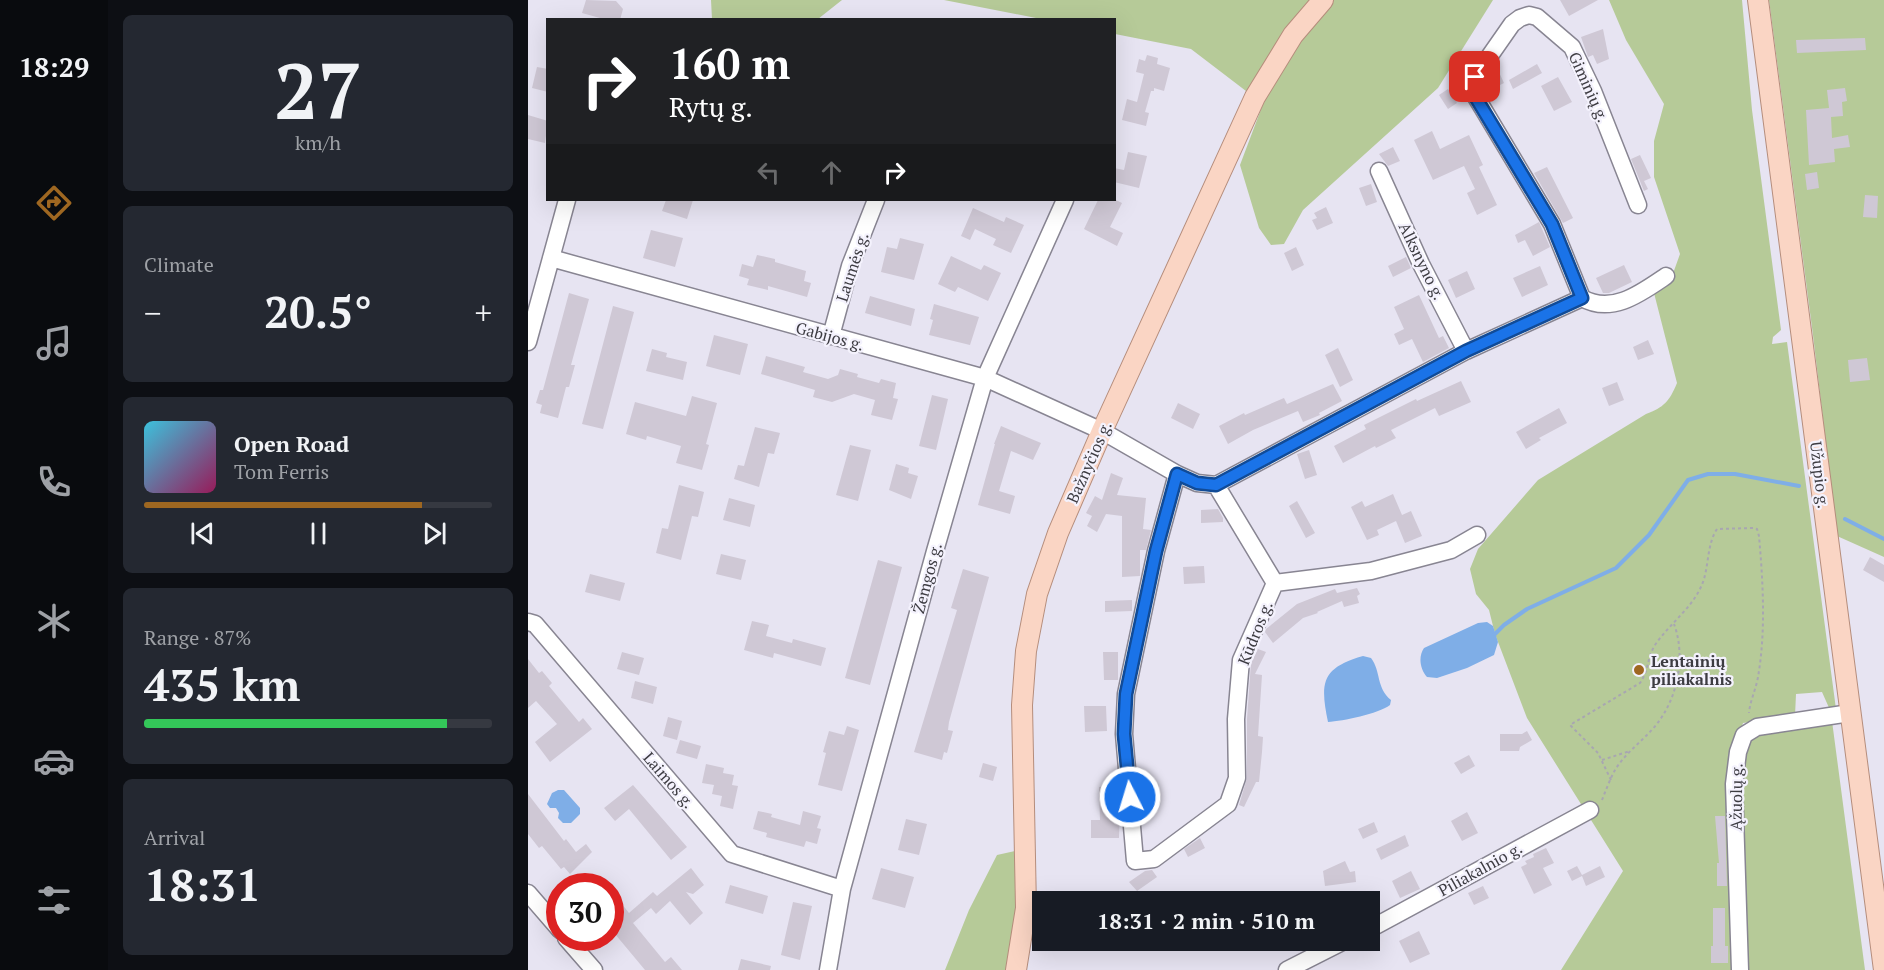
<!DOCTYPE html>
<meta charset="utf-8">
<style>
body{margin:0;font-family:"PT Serif",serif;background:#242831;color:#f1f3f6;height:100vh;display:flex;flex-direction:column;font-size:22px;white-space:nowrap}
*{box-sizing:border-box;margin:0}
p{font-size:20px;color:#9ea1a6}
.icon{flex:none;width:33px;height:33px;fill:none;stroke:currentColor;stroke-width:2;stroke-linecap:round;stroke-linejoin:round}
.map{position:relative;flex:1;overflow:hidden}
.sheet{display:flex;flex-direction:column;gap:15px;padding:15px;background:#0d0f14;width:420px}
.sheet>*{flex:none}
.top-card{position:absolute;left:18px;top:18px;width:570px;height:183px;border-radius:0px;box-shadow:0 6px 24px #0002;background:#202124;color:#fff;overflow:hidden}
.speed{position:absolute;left:18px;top:873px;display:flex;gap:12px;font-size:30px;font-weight:700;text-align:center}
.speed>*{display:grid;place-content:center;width:78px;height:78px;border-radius:50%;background:#171b24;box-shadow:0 6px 24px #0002;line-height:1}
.speed .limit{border:9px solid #d22;background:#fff;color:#111}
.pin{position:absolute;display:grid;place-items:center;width:51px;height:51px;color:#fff;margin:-26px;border-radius:12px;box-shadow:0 3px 9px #0006}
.me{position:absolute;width:66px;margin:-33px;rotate:355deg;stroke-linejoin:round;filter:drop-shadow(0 0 4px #0008)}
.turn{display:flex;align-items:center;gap:21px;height:126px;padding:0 24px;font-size:27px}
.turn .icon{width:78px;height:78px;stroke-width:2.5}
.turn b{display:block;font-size:42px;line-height:51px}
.lanes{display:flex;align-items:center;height:57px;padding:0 24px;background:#0003;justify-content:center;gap:30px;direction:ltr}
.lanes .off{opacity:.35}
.big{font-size:45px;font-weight:700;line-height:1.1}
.sheet .card{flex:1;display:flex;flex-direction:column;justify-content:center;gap:9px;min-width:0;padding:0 21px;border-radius:9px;background:#242831}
.sheet .dial{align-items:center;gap:0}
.dial b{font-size:78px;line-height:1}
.song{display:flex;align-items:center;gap:18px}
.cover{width:72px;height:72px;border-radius:9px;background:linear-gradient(135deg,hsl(190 70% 55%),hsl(330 70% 35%))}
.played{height:6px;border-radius:3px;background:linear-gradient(90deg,#9e6721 80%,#363941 80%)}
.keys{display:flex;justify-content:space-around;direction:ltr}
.heat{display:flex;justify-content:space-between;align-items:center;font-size:33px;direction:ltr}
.charge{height:9px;border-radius:4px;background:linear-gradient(90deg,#34c759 87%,#363941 0)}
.trip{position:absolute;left:504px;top:891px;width:348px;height:60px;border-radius:0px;background:#171b24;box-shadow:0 6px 24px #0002;font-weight:700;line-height:60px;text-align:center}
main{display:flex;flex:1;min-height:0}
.dock{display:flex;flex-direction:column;width:108px;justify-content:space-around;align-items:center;background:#090b0e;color:#9ea1a6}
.dock .icon{width:42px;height:42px}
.dock .selected{color:#9e6721}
.dock b{font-size:27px;color:#f1f3f6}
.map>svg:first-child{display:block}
.green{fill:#b6ca98}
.water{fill:#7faee7}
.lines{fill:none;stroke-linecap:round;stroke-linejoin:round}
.stream{stroke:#7faee7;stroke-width:4}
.building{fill:#cfc8d5}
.minor-casing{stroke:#888592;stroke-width:19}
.major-casing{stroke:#b58d7c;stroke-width:22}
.path{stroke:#a8a6b1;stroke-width:2;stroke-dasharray:3 3;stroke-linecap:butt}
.minor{stroke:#fff;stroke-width:16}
.major{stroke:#fad5c4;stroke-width:20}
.route-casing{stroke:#114b97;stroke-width:15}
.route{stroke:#1a73e8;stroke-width:10}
.poi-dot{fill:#9e6721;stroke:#f4f2fd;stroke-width:2}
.labels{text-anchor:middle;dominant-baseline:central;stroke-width:4.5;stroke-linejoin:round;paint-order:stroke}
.street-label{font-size:16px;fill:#3d3c42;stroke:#f4f2fd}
.poi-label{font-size:16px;font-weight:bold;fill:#3d3c42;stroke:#f4f2fd;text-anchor:start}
</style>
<main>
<nav class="dock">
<b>18:29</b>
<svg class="icon selected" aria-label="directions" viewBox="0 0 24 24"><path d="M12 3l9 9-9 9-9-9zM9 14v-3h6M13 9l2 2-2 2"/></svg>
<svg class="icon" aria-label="music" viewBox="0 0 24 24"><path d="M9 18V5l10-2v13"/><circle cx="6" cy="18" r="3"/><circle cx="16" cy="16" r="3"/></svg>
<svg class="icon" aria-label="phone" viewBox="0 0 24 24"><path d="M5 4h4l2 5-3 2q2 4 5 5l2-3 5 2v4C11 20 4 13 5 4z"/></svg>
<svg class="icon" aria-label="climate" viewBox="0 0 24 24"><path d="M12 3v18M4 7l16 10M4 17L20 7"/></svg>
<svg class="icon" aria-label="car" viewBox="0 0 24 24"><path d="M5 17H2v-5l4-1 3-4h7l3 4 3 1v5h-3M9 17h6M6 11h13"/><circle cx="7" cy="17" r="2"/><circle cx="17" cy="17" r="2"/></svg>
<svg class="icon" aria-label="filters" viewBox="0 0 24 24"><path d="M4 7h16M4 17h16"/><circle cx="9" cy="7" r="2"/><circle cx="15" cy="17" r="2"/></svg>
</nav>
<section class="sheet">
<div class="card dial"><b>27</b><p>km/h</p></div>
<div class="card"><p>Climate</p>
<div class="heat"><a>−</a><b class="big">20.5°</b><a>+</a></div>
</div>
<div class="card">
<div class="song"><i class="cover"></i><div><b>Open Road</b><p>Tom Ferris</p></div></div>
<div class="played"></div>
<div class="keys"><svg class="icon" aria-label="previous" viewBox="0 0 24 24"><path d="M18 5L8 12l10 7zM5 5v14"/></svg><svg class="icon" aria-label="pause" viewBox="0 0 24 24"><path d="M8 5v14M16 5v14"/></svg><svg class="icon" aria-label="next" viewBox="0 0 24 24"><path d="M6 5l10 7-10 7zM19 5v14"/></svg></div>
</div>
<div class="card"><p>Range · 87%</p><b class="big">435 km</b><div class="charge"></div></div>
<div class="card"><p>Arrival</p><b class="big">18:31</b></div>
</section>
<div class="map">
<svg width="1356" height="970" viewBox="0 0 1356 970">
<rect width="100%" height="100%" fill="#e7e4f2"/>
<path class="green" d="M183,0H314L290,19H184Z
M416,0H965L910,88L775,210L756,244L743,245L731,228L712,165L735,104L663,49L587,34L586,20L513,19Z
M1081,0H1214L1224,110L1253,330L1245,337L1244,344L1259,342L1308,709L1302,710L1294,692L1268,694L1267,716L1215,723L1207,748L1208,970H1033L1095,871L999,718L967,634L961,610L948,594L942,569L950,549L1010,480L1118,414C1136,407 1141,402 1149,383L1126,293L1143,279L1152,254L1126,177V141L1136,104L1098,40Z
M1241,0H1356V557L1309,536L1285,335Z
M1304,721L1337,970H1215L1209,792L1215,749L1224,737L1235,732Z
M487,851L490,905L479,970H417L441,910L469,855Z"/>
<path class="water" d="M959,622L965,626L970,642L966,655L939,668L909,678L899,677C892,669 890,657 896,648L950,623Z
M835,656L843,658C853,671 848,688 863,700L862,705C850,714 815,721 800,722C792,683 793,668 835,656Z
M30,790H36L52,808V814L43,823H35L30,818L31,813L28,808H22L19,804L24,793Z"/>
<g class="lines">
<path class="stream" d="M1317,519L1356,539
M967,634L976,625L999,609L1088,568L1121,535L1160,480L1180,474H1207L1271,486"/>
</g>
<path class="building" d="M58,0L88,1L95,9L92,20H79L54,13Z
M1032,0H1070L1041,16Z
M1075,29L1081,59L1069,64L1065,55L1060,57L1053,37Z
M1337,38L1338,50L1269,53L1268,40Z
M619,55L630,58L629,64L642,68L636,91L626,88V91H623L617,112L621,113L618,126L594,120L599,99L609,102L616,74L608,72L611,59L617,61Z
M1009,64L1014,73L985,89L981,80Z
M968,66L976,83L964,89L959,78Z
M9,67L20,69V92L4,88Z
M1030,77L1044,102L1026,111L1013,86Z
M1317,88L1319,101L1314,102L1315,116L1303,117L1304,138L1320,135L1322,147L1306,149L1307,162L1281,165L1278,110L1301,108L1299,90Z
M920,89L929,103L920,109L911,95Z
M0,115L20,121L17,143L0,139Z
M904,131L912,149L941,135L955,165L951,167L969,205L949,215L939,193L947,189L936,166L905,180L886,140Z
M865,147L872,161L860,166L851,154Z
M600,152L619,156L611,188L586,182V168L596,170Z
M1112,155L1123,178L1116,181L1120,189L1116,191L1103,159Z
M1019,167L1045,218L1035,223L1006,173Z
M1289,172L1291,188L1279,190L1277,174Z
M843,184L849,202L838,206L831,188Z
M1337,195L1350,196L1349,218L1335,217Z
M138,200H165L159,219L134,211Z
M570,200H588L594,203L582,227L595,233L589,246L556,229Z
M798,207L805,223L789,230L784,220L789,218L786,213Z
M445,208L476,222L478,217L496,225L483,253L465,245L468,239L447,229L442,240L433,236Z
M1011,222L1022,247L1005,256L997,240L990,243L987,235Z
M123,230L155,238L147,267L115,258Z
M372,238L396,244L386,280L353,272L359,247L369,249Z
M768,247L776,265L764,271L756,253Z
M229,255L247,259V262L278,271L276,281L283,283L279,297L240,286V290L219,285L221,279L211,276L214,264L225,267Z
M423,256L453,270L456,265L473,273L460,301L430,287L427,292L410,284Z
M878,257L883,268L865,277L860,266Z
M1096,265L1104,282L1081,293H1075L1068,278Z
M1012,266L1020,285L994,297L985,278Z
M939,271L947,289L928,298L920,280Z
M41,293L61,299L43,365H47L41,387H38L30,418L12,413L14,405L8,403L12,390H15Z
M891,295L911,338L915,336L921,348L895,362L884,339L871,345L866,334L876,329L866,307Z
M342,296L387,309L383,326L337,313Z
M406,304L451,317L442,345L401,335L405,320L402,319Z
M85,306L106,312L75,429L54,424Z
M186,335L220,344L212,375L178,366Z
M1120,340L1126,354L1110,360L1105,347Z
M810,348L825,380L812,387L797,355Z
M124,349L139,353L138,357L159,362L155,380L118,371Z
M238,356L277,367L275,372L300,379L310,375L312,369L330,374L329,377L351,383L353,379L368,383L365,398L370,399L364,420L343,415L347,400L326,394L304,402L285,397L287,390L233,374Z
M1339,358L1342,380L1322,382L1320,360Z
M933,381L943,402L911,416L907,408L863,430L868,438L848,448L847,446L815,463L806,446L838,429L836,425L888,399L889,401Z
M1089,382L1096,400L1081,406L1074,388Z
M805,384L814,401L791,413L792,415L775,422L770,411L725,430L700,444L691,426L716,413L717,415L756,398L759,404Z
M404,395L420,399L408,450L391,446Z
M164,396L189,403L178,444L181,445L174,470L148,463L153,446L119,436L118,440L98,434L107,402L158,416Z
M650,403L672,414L665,429L643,418Z
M1031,408L1039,423L1011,438L1013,440L998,449L988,432Z
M473,426L513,443L505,460L483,451L471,491L487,496L482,514L450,505L467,444H466Z
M227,427L252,433L246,454L240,453L231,487L206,479L210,465L216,466Z
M322,445L343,450L330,501L308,495Z
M781,450L789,475L777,479L769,454Z
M368,464L381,468L380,473L390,476L383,499L361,490Z
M583,473L595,478L589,495L618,498L615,529L623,530L618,550H612V576L594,577V516L578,514L569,532L559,526L564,516L558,513L567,496L574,500Z
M151,485L176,492L170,517L164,516L153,560L128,553L134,528L140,529Z
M865,494L874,515L883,511L894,536L877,543L868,521L849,530L851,535L839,540L823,507L834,501L837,507Z
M201,498L227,505L222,527L195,520Z
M769,501L787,533L778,538L761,506Z
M690,509L695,518V522L673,523V510Z
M193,554L218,560L213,580L188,574Z
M1342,557L1356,565V582L1335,570Z
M350,560L374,567L342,685L317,678Z
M676,566L677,583L656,584L655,567Z
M435,569L461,577L421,722L420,730L425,731L419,753L416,752L414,760L386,752L429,610L423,608Z
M62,574L97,583L92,601L57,592Z
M829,588L832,594L829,596L831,603L816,607L814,601L789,612L790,613L775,618L745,643L737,632L738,629L769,604L807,589L809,593Z
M604,600V611L577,612V601Z
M224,621L241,625L238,636L264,643L265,639L298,648L293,666L246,653L245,658L216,650Z
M730,649L738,652L727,674L734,675L730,736L735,737L734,752L731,782H728L716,807L711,805L719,778V719L723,663Z
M94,652L116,658L111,675L89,669Z
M575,652H590V680H576Z
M0,659L11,673L14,671L24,683L21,686L51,722L55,718L64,729L22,762L7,742L29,724L8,701L0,708Z
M107,681L129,687L125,704L103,698Z
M556,706H578L579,731L557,732Z
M140,717L154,721L149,740L135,736Z
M319,726L331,730L314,791L290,785L298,753L295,752L301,731L316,735Z
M999,731L1004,740L992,747L991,751H972V734H994Z
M152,740L173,746L169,759L148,753Z
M941,755L947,766L933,774L926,763Z
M455,763L469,767L465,781L451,777Z
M178,764L196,768L195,773L206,775L204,785L210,786L205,809L192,806L194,796L184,794L186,785L174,783Z
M580,779H589L592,806L591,838H563V820H572L571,787L580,786Z
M105,785L159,847L143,860L101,809L87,821L76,808Z
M0,794L36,841L38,839L48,852L58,844L64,852L42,874L36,867L33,869L14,846L11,848L0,834Z
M230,811L244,814L243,817L272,825L275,811L293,816L289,828L293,829L289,844L278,841L276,847L238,837L239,833L225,829Z
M939,812L950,833L934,841L923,821Z
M1187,816H1197L1199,886H1189V863H1191Z
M378,819L399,824L391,855L370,850Z
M846,822L850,832L835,839L830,829Z
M877,835L881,846L853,860L848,849Z
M672,838L677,848L660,857L656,849Z
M1018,848L1026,863L1015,868L1024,885L1006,894L993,867L999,864L997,861L1006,857L1005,854Z
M817,861L822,872L827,871L828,882L797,886L795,871Z
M1049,866L1054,875L1072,866L1077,877L1058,886L1054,876L1044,881L1039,871Z
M163,868L176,885L165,894L158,892L175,913L162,925L142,901L128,914L123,908L105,923L137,962L143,957L154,970H117L82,928V889L101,913L125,892L129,896Z
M353,868L386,877L377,908L344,899Z
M624,870L629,877L609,891L601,882L617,871Z
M883,871L892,889L872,898L864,881Z
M202,885L240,896L235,914L197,903Z
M955,886L961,898L946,905L940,893Z
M265,902L284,906L272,960L253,955Z
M1185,908H1197V946H1200V963H1183V946H1185Z
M891,931L902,954L882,963L871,941Z
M213,959L243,966L242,970H210Z"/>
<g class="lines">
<defs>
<path id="minor" d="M851,171L893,264L938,351
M1110,205L1065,91L1044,47L1009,17L1001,15L992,18L984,24L947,77L945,86L948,97L1024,224L1054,298C1084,315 1113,293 1138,276
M23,258L457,378L574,431L649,474L669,483L688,485L938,351L1054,298
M303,336L322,266L348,200
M0,342L39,200
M649,474L628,551L598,694L596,734L607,861L626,859L700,804L709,778L708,719L713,660L747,583L843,571L923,550L949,535
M688,485L747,583
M0,622L7,624L204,854L314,889
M0,893L32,930
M842,929L1062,810
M38,938L66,970
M300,970L314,889L407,551L457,378L537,200
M759,970L818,940
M1212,970L1206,784L1210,752L1216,735L1229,727L1322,713"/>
<path id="major" d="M1230,0L1356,970
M488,970L498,908L494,705L498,651L509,594L530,533L574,431L727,97L765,35L795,0"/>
</defs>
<use href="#minor" class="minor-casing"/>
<use href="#major" class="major-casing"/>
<path class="path" d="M1074,760L1102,751
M1083,780L1070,753L1042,725L1112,683C1121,670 1119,658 1127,645C1141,624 1166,607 1175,582C1181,565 1179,544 1189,529L1225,528L1229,529L1231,536C1235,582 1238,631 1230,677C1228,689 1222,701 1221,713
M1074,800C1078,790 1082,779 1087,770C1098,752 1115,741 1128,725C1150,698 1158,656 1146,624"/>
<use href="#minor" class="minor"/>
<use href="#major" class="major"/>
</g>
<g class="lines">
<defs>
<path id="route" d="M602,797L596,734L598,694L628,551L649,474L669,483L688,485L938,351L1054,298L1024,224L948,98L945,86L947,77"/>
</defs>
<use href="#route" class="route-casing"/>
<use href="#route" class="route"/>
</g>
<circle class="poi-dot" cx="1111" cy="670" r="6"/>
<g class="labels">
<g class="street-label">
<text transform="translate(1061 87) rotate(66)">Giminių g.</text>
<text transform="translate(894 261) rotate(64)">Alksnyno g.</text>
<text transform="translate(324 267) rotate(-72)">Laumės g.</text>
<text transform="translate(302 336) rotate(15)">Gabijos g.</text>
<text transform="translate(561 462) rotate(-66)">Bažnyčios g.</text>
<text transform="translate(1292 475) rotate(83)">Užupio g.</text>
<text transform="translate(399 578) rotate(-75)">Žemgos g.</text>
<text transform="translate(727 633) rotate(-68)">Kūdros g.</text>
<text transform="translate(141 780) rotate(49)">Laimos g.</text>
<text transform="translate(1208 797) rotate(-89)">Ąžuolų g.</text>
<text transform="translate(952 869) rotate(-29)">Piliakalnio g.</text>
</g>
<g class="poi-label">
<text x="1123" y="661">Lentainių<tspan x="1123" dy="18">piliakalnis</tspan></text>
</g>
</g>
</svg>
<div class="speed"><div class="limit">30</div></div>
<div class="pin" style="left:947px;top:77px;background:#d93025"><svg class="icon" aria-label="arrive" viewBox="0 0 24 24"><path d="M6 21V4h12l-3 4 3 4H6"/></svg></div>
<svg class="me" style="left:602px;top:797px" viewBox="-20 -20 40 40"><circle r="17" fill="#1a73e8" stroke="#fff" stroke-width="3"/><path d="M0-11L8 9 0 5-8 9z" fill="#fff"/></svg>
<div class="trip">18:31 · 2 min · 510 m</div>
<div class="top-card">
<div class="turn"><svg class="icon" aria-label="right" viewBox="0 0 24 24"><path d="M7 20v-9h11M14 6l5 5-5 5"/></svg><div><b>160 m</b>Rytų g.</div></div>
<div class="lanes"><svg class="icon off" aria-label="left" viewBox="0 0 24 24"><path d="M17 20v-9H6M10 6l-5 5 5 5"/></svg><svg class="icon off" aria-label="ahead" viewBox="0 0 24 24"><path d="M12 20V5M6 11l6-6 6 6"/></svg><svg class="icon" aria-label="right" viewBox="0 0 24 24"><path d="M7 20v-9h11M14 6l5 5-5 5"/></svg></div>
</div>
</div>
</main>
